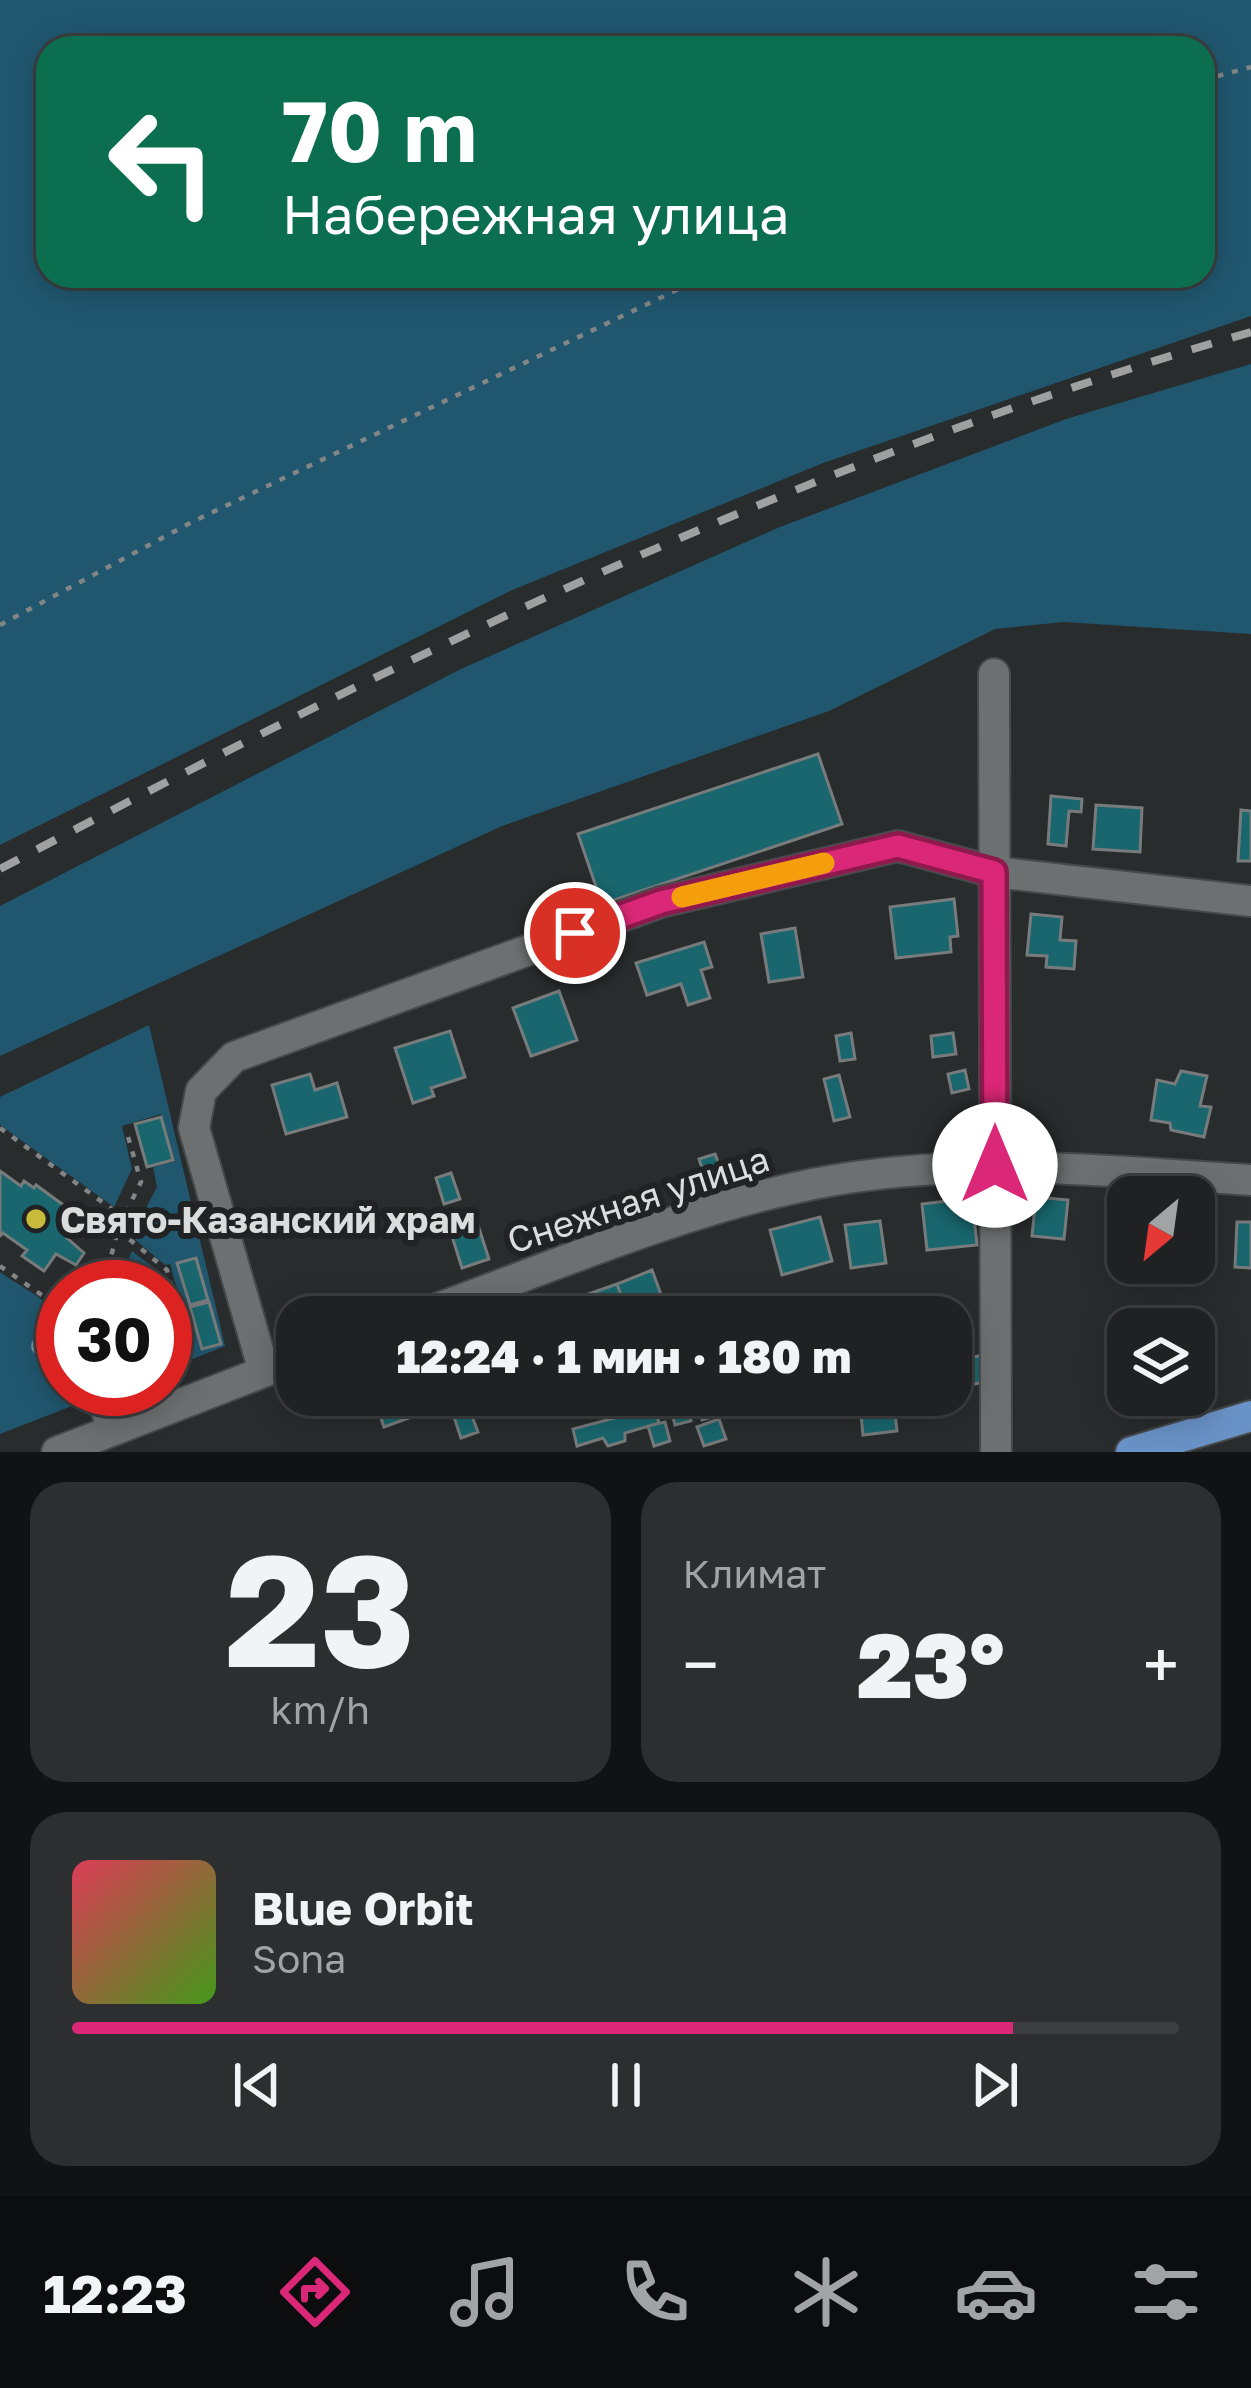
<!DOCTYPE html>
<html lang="ru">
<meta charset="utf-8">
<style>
body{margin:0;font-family:"Golos Text",sans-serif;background:#2c2e2f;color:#f1f3f6;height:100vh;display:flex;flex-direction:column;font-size:45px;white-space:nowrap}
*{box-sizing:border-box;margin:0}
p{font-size:39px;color:#a1a3a5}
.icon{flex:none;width:66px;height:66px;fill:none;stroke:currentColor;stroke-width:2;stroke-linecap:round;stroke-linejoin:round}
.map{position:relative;height:1452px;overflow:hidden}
.sheet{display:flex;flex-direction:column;gap:30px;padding:30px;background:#111213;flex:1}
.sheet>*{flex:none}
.guide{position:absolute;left:36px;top:36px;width:1179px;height:252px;border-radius:36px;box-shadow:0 6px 30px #0003,0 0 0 3px #3c3e40;background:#0b6e4f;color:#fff;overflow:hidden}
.needle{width:78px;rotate:209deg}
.tools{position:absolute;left:1107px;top:1176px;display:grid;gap:24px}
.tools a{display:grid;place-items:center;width:108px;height:108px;border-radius:24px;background:#1f2122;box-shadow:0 6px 30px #0003,0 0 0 3px #3c3e40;font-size:60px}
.speed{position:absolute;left:36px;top:1260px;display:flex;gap:24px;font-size:60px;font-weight:700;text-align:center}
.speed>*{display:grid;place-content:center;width:156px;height:156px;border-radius:50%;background:#1f2122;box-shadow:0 6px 30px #0003,0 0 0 3px #3c3e40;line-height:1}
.speed .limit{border:18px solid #d22;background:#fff;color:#111}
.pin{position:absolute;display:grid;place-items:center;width:102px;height:102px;color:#fff;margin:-51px;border:6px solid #fff;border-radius:50%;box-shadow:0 3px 12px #0007}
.me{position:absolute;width:132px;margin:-66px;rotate:0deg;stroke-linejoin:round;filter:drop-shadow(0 0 9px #0008)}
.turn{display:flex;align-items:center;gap:42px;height:252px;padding:0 48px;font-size:54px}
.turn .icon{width:156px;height:156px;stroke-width:2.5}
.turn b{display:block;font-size:84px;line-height:102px}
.big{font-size:90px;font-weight:800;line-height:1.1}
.sheet .widget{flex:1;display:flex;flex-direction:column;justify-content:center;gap:18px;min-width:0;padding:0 42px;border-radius:36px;background:#2c2e2f}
.sheet .dial{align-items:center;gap:0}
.dial b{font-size:156px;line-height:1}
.song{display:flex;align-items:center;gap:36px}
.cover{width:144px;height:144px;border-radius:18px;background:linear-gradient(135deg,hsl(350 70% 55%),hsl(100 70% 35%))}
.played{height:12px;border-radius:6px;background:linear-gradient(90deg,#db2777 85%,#3c3e40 85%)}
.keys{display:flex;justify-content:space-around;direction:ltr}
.heat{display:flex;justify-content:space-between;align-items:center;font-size:66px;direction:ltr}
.sheet .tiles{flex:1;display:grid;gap:30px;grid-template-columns:1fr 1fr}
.widget:last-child{grid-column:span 2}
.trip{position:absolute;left:276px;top:1296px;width:696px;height:120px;border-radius:36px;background:#1f2122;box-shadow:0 6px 30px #0003,0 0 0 3px #3c3e40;font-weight:800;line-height:120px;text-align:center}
.tab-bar{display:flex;height:192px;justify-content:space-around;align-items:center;background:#0c0d0e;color:#a1a3a5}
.tab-bar .icon{width:84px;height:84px}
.tab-bar .on{color:#db2777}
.tab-bar b{font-size:54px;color:#f1f3f6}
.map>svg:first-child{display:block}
.green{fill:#20576f;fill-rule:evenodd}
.building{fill:#19666e;stroke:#777b7b;stroke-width:3}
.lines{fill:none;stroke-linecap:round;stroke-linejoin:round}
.minor-casing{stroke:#464849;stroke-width:34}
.major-casing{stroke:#464849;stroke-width:34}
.path{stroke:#838686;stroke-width:4.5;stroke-dasharray:6 9;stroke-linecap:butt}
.minor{stroke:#6d7071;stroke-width:30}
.major{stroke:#6992c6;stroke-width:30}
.rail{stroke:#9fa1a1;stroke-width:8;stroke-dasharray:21 21;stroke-linecap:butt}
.tree{fill:#79909a}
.route-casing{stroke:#8e194d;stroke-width:30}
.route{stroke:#db2777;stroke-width:21}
.slow{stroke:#f59e0b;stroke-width:21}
.poi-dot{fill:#c8bb3b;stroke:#202223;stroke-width:4.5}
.labels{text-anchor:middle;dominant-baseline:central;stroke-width:12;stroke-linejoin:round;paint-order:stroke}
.street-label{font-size:36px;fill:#dbdddd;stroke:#202223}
.poi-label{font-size:36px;font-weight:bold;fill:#dbdddd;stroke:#202223;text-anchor:start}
</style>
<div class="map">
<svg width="1251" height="1452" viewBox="0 0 1251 1452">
<rect width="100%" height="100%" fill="#292c2d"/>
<path class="green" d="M0,0H1251V316L823,463L510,591L0,845ZM48,48H1203V276H48Z
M1251,364V634L1064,622L995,629L829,711L502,826L0,1056V906L461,669L780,527L1066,419Z
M149,1025L225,1346L165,1370V1287H117L132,1251L162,1274L185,1353L194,1351L170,1264L165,1265L131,1236L157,1187L153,1167L175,1161L161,1114L122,1126L132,1169L114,1207L0,1125V1097Z
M0,1272C41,1301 63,1301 63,1356L49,1346L43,1355L54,1362L72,1406L0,1434Z"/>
<path class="building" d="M818,754L842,824L602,904L578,834Z
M1051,796L1082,799L1081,812L1069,811L1066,846L1048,844Z
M1096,805L1142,808L1140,852L1093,849Z
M1241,810L1251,811V861H1238Z
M954,899L958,936L950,937L951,952L896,958L890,907Z
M1031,914L1062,917L1060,940L1076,941L1074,969L1046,967L1047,956L1027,955Z
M795,928L803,977L769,982L761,934Z
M704,942L712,967L701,970L710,998L688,1005L681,984L647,995L636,963Z
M559,991L577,1040L531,1056L513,1008Z
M450,1031L465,1077L431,1088L434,1096L413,1103L395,1048Z
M851,1033L855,1059L840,1061L836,1036Z
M953,1033L956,1054L933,1057L931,1036Z
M965,1070L969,1089L952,1093L948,1074Z
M1181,1071L1207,1076L1200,1106L1211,1107L1204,1137L1171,1130L1170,1123L1151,1120L1157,1080L1175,1084Z
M310,1074L315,1090L337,1083L347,1117L286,1134L272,1085Z
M839,1075L850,1117L834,1121L824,1079Z
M161,1117L173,1160L147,1167L135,1124Z
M715,1154L726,1183L709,1189L699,1159Z
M0,1171L21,1186L24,1181L34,1188L36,1185L66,1207L63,1212L78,1222L67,1238L84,1253L76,1265L56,1254L44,1271L22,1256L27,1250L3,1233L0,1236Z
M451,1173L460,1199L444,1204L436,1178Z
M1036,1197L1068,1200L1064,1239L1032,1236Z
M972,1198L977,1245L927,1250L922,1204Z
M820,1217L832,1261L782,1275L770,1230Z
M880,1221L886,1263L851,1268L845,1225Z
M477,1222L489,1259L462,1268L450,1230Z
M1237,1222H1251V1268L1235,1267Z
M196,1258L208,1300L190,1305L177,1263Z
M652,1270L666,1308L629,1317L617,1284Z
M617,1284L629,1317H587L580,1297Z
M209,1302L221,1344L202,1349L190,1307Z
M987,1354L992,1380L953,1389L951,1362Z
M373,1395H410L417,1415L384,1427Z
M713,1395L719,1415L702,1420L695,1398Z
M859,1395H893L897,1431L863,1435Z
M687,1402L691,1421L675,1425L670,1406Z
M655,1407L659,1423L625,1433V1441L608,1446L603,1438L577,1446L573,1429Z
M470,1411L478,1432L461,1438L454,1417Z
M719,1419L726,1439L704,1446L697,1427Z
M665,1422L670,1441L654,1446L648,1426Z"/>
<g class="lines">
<defs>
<path id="minor" d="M994,674L996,1452
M414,1317C545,1270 676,1212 813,1184C958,1155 1105,1171 1251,1180
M264,1371L194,1128L201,1091L234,1057L661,902L898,846L994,872L1251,901
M98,1389L114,1430
M57,1452L297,1359"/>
<path id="major" d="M1131,1452L1251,1416"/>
</defs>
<use href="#minor" class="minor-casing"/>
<use href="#major" class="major-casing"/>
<path class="path" d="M1203,80L1251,67
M0,625L192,522L706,276
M0,1128L112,1209L119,1226L103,1287
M119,1226L141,1182L127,1133
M118,1230L167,1270L188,1345
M0,1266L63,1310"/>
<use href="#minor" class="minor"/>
<use href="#major" class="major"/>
<path class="rail" d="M0,869C402,656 812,458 1251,332"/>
</g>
<circle class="tree" cx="41" cy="1346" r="10"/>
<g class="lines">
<defs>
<path id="route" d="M575,933L661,902L898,846L994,872L995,1165"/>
</defs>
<use href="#route" class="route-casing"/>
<use href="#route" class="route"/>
<path class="slow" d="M682,897L824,863"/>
</g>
<circle class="poi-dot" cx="36" cy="1219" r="12"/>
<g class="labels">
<g class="street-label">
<text transform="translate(638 1199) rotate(-18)">Снежная улица</text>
</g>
<g class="poi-label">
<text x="60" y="1219">Свято-Казанский храм</text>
</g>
</g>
</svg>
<div class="tools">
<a><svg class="needle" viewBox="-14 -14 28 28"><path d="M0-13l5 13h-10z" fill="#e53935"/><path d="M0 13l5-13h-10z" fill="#a1a3a5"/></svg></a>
<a><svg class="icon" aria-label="layers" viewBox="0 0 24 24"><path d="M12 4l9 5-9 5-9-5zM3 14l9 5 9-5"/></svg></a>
</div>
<div class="speed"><div class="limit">30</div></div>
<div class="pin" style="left:575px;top:933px;background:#d93025"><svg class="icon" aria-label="arrive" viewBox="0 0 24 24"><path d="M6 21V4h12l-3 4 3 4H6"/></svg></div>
<svg class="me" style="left:995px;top:1165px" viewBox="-20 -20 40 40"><circle r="19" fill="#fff"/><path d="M0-13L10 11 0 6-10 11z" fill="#db2777"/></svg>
<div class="trip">12:24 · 1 мин · 180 m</div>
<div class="guide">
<div class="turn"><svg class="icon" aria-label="left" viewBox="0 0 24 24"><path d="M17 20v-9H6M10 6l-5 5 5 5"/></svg><div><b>70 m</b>Набережная улица</div></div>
</div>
</div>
<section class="sheet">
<div class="tiles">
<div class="widget dial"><b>23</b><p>km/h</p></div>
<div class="widget"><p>Климат</p>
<div class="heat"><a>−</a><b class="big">23°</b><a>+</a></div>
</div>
<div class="widget">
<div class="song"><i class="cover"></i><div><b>Blue Orbit</b><p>Sona</p></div></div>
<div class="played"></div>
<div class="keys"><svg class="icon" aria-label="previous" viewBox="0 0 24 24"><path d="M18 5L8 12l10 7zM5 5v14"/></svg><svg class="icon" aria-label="pause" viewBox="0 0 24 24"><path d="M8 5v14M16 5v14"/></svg><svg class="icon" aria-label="next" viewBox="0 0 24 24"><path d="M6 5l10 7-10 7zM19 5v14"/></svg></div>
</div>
</div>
</section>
<nav class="tab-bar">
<b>12:23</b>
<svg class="icon on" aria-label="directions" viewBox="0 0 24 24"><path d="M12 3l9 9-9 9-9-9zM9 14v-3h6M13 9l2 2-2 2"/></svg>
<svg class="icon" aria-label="music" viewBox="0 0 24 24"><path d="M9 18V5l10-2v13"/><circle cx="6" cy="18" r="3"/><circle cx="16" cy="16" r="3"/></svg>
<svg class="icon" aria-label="phone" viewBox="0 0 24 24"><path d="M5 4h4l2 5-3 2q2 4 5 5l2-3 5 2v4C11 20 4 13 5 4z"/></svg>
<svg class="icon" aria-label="climate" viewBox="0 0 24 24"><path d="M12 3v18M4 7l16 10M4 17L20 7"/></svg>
<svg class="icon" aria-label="car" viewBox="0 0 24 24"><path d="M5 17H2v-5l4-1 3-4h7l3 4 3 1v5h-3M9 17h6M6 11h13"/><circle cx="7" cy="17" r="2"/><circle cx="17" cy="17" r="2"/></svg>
<svg class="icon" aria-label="filters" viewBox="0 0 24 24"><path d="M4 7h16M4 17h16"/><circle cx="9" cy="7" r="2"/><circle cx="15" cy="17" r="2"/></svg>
</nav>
